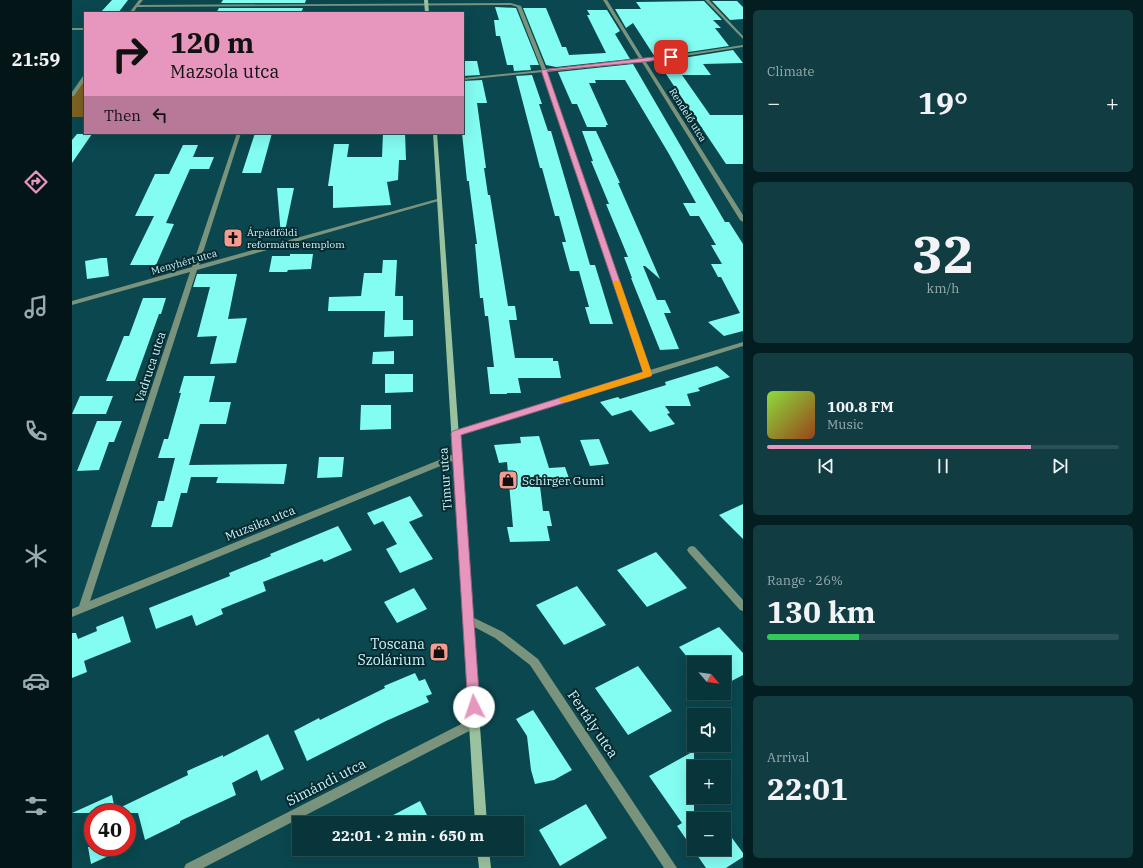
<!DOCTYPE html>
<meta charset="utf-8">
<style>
body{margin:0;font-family:"IBM Plex Serif",serif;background:#113d42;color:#f1f3f6;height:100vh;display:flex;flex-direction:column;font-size:15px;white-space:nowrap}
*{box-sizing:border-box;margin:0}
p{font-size:13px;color:#98abaf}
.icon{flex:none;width:22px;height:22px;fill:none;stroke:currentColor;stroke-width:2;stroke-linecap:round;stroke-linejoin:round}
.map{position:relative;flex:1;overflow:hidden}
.sheet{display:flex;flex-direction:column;gap:10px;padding:10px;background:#041d20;width:400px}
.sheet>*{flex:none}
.hud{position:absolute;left:12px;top:12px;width:380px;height:122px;border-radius:0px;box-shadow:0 4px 16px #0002,0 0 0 1px #295054;background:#e797bd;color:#111;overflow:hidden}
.needle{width:26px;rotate:118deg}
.fabs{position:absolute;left:615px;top:656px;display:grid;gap:8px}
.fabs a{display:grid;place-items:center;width:44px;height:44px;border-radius:0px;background:#08353a;box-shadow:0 4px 16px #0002,0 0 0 1px #295054;font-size:20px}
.speed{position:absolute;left:12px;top:804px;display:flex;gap:8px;font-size:20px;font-weight:700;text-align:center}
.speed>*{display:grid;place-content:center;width:52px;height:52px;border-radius:50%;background:#08353a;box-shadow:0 4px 16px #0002,0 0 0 1px #295054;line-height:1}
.speed .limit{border:6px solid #d22;background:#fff;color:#111}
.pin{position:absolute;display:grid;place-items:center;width:34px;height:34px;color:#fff;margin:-17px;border-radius:8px;box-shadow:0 2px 6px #0006}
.me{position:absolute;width:44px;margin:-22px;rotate:356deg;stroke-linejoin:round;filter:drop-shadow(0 0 3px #0008)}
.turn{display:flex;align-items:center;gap:14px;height:84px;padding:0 20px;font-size:18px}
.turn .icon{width:52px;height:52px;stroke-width:2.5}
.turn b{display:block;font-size:28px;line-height:34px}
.then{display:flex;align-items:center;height:38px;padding:0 20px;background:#0003;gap:8px;font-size:15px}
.big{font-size:30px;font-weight:700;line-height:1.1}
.sheet .card{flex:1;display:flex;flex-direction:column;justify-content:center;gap:6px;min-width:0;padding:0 14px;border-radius:6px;background:#113d42}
.sheet .dial{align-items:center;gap:0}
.dial b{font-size:52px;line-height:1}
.song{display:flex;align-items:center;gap:12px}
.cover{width:48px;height:48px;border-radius:6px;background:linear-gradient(135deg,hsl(90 70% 55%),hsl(20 70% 35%))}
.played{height:4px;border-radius:2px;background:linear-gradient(90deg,#e797bd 75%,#295054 75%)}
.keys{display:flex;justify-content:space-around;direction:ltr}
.heat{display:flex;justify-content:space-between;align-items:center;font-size:22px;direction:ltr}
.charge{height:6px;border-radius:3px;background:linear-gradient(90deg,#34c759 26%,#295054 0)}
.trip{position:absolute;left:220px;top:816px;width:232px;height:40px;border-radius:0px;background:#08353a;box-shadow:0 4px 16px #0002,0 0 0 1px #295054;font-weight:700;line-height:40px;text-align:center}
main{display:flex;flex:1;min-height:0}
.dock{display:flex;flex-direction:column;width:72px;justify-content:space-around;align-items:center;background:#031517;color:#98abaf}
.dock .icon{width:28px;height:28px}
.dock .selected{color:#e797bd}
.dock b{font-size:18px;color:#f1f3f6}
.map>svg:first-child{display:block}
.green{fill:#7b6223}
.building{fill:#83fcf1}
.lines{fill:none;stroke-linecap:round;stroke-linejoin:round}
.street{fill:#7a937c;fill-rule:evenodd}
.secondary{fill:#9ac29e;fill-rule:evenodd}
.route{fill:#e797bd;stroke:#96627b}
.slow{fill:#f59e0b}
.labels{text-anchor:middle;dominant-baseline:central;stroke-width:4;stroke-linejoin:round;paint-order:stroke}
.far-street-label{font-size:10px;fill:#c7f6fd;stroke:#082a2f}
.far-poi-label{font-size:10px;fill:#c7f6fd;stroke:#082a2f;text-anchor:start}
.street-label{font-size:12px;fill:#c7f6fd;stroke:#082a2f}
.poi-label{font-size:12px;fill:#c7f6fd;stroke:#082a2f;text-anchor:start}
.near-poi-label{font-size:14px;fill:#c7f6fd;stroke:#082a2f;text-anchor:end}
.near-street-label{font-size:14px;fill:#c7f6fd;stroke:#082a2f}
</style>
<main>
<nav class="dock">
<b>21:59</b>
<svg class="icon selected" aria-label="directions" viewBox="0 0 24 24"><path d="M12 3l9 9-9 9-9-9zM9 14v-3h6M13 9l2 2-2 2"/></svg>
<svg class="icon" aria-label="music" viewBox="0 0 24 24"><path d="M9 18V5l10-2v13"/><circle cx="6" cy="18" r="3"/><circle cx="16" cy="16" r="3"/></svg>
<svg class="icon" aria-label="phone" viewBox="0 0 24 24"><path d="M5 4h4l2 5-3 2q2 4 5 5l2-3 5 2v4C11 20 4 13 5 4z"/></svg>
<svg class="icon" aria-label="climate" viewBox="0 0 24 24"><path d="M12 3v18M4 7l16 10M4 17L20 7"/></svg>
<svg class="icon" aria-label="car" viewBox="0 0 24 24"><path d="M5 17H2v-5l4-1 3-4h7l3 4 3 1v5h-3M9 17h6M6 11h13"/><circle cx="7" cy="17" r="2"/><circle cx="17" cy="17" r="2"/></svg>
<svg class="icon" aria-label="filters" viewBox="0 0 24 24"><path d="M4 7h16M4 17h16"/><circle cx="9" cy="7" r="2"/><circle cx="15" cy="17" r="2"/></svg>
</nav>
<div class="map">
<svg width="671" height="868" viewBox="0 0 671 868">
<rect width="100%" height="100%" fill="#0a474e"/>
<path class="green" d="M10,81H13V117H0V95Z"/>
<path class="building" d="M40,0H56L46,13H28Z
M151,0H234L233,3H149Z
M632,1L650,20H641L649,28H643L657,46L583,57L561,23L554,28L543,9H569L564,2Z
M640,1H665L671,7V19L658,20Z
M423,7L444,8L467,65H458L459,70L442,71L441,65H435L428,36H424L422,20H427Z
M147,8H231L229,13H144Z
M451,8H474L490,47H494L497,55L534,53L515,15H518L515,10H535L548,31L543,34L558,59L484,67L474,65Z
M661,50L671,63L631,64L639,75H610L638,115H671V164H654L586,62Z
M391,61H405L408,75L391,76Z
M561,64L653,222H657L671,244V331L652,336L636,322L668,313L649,277H646L639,264H650L639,245H644L627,216H618L611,203H624L597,154L553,80H523L524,83H517L536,125H534V127H515L505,104H500L486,72Z
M460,75L470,104H467L476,131H479L518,265H523L541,324H518L513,307H517L507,271H498L490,242H494L487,216H483L470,168H468L444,76Z
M410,80L415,103H405L414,168H412L416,195H418L436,306H443L445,320H437L443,358H481V361H486L489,378H446L449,393H435V394H418L415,367H422L416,316H413L411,298H408L403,244H405L397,183V181H395L390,133L391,81Z
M510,131H524L548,183H546L588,279L573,266H571L585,300H593L599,313H592L607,349L588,350L559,278H560L552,257H556L534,204H537L519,161H521Z
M183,133H200L189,173H170Z
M311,133H333L334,160H327L326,180L315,182L319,205L261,208V186H256L262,144H277L275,157H310Z
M5,134H20L0,163V140Z
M111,145H126L121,157H142L137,169H118L94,223L102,224L84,265H58L82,216H63L83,174H97Z
M205,188H222L212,236H209Z
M218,254H241L239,269L216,270L215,272H197L200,256H218Z
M29,258H35L37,276L15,279L13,261Z
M311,260H325L323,296H331V320H341V336L312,337L313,311H256L257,297L289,296L292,273H310Z
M125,274H165L156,319L175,318L164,363L138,364L145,336L125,337L138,287H121Z
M71,298H94L89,314H87L63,381H34L52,336H57Z
M322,351V364H300L301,352Z
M645,366L658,377L626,388L628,391L615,394L619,406H593L598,413L595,414L603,424L578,432L559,410L540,416L528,402L546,397L548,399L594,385L593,382Z
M313,374H341V392L313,393Z
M112,376H143L137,402H159L154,424H128L117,465L215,464L212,484L144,483L146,477H119L115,493H109L100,527H79L86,501H92L103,458H86L92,439H96L109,393H107Z
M8,396H41L34,414H0Z
M289,405H319V429L288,430Z
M25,421H50L42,442H37L27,470L5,471Z
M467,436L477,468L493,467L499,484L468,486L471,511H477L480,526H475L478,541L438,542L435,527H441L435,462L427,463L422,445L449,443L448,437Z
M527,439L537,464L518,466L508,440Z
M247,457H272L270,477L245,478Z
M338,496L351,516L337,522L361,559L328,573L314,549L325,544L311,521L302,525L295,513Z
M671,504V539L647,515Z
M266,526L280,550L252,562L250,559L191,582L194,591L149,609L151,614L124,626L120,615L84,629L77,608L158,576L157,573L199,556L198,554Z
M584,552L615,588L575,607L545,570Z
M505,586L534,625L492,645L464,605Z
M342,588L355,609L325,623L312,602Z
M51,616L59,642L12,661L15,672L0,678V633H4L6,639L25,631L24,627Z
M647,627L671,653V675L652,685V663H620L607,647Z
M566,666L600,711L556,735L523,688Z
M343,673L347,681L353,679L360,694L354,696L357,702L314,721L235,761L222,731L247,718L248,720L313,688L312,686Z
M461,710L500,770L482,780L463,784L459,770L455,736L444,719Z
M196,734L212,769L189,781L185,770L160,783L164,795L108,821V823L73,840L66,813H0L40,795L43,810L116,775L115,771L151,755V757Z
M622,751V849H652V827L671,853V857L654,868H634L605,826L610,823L577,776Z
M348,801L359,823H306Z
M514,804L535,838L488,866L467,830Z
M16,847H56L19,864Z"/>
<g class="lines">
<path class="street" d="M67,0H71L67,5L439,3L449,6L474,69L568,60L531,0H535L572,60L671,45V47L574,62L671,215V222L668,220L570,62L475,72L578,370L671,342V346L387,435H381L380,433L381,431L572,372L471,72L391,80V78L470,70L445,7L439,5L65,7L61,13H57Z
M633,0H637L671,36V39Z
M0,28H13V30H0Z
M11,76H13V80L2,96H0V92Z
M165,133H169L127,265L365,199L370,200L125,270L18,601L382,454H388L389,456L388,458L0,617V609L7,606L118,272L0,305V301L120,267Z
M620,546L623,547L671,600V611L668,610L617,553L615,550L617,547Z
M396,615L431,632L466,659L605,868H592L458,665L423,638L393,622L391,619L393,616Z
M403,717L407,718L408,722L407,726L131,868H112L114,864Z"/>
<path class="secondary" d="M352,0H356L357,13H353Z
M361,133H365L415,823H403Z
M405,849H417L419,868H407Z"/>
</g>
<path class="route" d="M599,55L601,58L571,62L475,71L580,374L579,376L389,435L408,707L406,711L402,713L397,711L396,707L379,433L381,431L571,372L469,70Z"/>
<path class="slow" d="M544,280L548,282L580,374L579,376L495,402H488L487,400L488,398L571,372L541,282Z"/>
<defs>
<symbol id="church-square" viewBox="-11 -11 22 22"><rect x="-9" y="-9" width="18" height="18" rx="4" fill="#f59c91" stroke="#082a2f"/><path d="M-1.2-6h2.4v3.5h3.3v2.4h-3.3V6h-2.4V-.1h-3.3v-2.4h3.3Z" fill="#111"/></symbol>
<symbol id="shop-square" viewBox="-11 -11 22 22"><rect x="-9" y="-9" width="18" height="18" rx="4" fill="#f59c91" stroke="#082a2f"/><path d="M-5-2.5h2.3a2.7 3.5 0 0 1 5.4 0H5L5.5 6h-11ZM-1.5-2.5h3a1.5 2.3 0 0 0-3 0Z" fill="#111"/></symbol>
</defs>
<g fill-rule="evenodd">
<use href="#church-square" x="150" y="227" width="22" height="22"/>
<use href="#shop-square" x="425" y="469" width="22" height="22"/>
<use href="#shop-square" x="356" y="641" width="22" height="22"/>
</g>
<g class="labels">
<g class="far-street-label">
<text transform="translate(616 115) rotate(58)">Rendelő utca</text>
<text transform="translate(112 262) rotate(-16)">Menyhért utca</text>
</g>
<g class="far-poi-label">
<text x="175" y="232">Árpádföldi<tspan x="175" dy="12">református templom</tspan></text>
</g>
<g class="street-label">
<text transform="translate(78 367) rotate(-72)">Vadruca utca</text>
<text transform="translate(373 479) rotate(-94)">Timur utca</text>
<text transform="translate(188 523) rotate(-22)">Muzsika utca</text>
</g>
<g class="poi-label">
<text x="450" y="480">Schirger Gumi</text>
</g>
<g class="near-poi-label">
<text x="353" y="644">Toscana<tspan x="353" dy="16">Szolárium</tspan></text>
</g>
<g class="near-street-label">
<text transform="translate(521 724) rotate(56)">Fertály utca</text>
<text transform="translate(254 782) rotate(-27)">Simándi utca</text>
</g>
</g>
</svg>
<div class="fabs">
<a><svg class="needle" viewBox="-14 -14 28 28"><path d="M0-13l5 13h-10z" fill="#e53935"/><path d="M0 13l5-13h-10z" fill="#98abaf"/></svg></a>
<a><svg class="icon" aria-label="sound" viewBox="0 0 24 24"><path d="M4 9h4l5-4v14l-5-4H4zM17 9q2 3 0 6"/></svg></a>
<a>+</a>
<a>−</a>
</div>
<div class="speed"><div class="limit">40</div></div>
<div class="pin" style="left:599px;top:57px;background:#d93025"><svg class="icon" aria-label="arrive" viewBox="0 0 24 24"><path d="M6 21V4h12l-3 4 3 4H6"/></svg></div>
<svg class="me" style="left:402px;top:707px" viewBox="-20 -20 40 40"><circle r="19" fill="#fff"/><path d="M0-13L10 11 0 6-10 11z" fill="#e797bd"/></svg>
<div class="trip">22:01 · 2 min · 650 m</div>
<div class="hud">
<div class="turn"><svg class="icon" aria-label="right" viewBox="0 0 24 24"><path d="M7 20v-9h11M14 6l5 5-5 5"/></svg><div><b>120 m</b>Mazsola utca</div></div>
<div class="then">Then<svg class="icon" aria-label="left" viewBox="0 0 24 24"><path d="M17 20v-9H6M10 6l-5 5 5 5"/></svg></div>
</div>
</div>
<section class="sheet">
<div class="card"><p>Climate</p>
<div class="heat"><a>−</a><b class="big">19°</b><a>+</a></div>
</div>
<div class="card dial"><b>32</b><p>km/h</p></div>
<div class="card">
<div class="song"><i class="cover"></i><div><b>100.8 FM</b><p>Music</p></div></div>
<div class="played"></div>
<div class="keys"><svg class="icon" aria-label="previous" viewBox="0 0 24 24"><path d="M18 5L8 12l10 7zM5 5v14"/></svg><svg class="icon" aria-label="pause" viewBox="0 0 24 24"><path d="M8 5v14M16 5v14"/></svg><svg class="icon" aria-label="next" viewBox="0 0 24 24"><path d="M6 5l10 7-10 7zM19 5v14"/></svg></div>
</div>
<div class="card"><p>Range · 26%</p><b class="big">130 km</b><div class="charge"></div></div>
<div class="card"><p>Arrival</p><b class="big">22:01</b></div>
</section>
</main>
